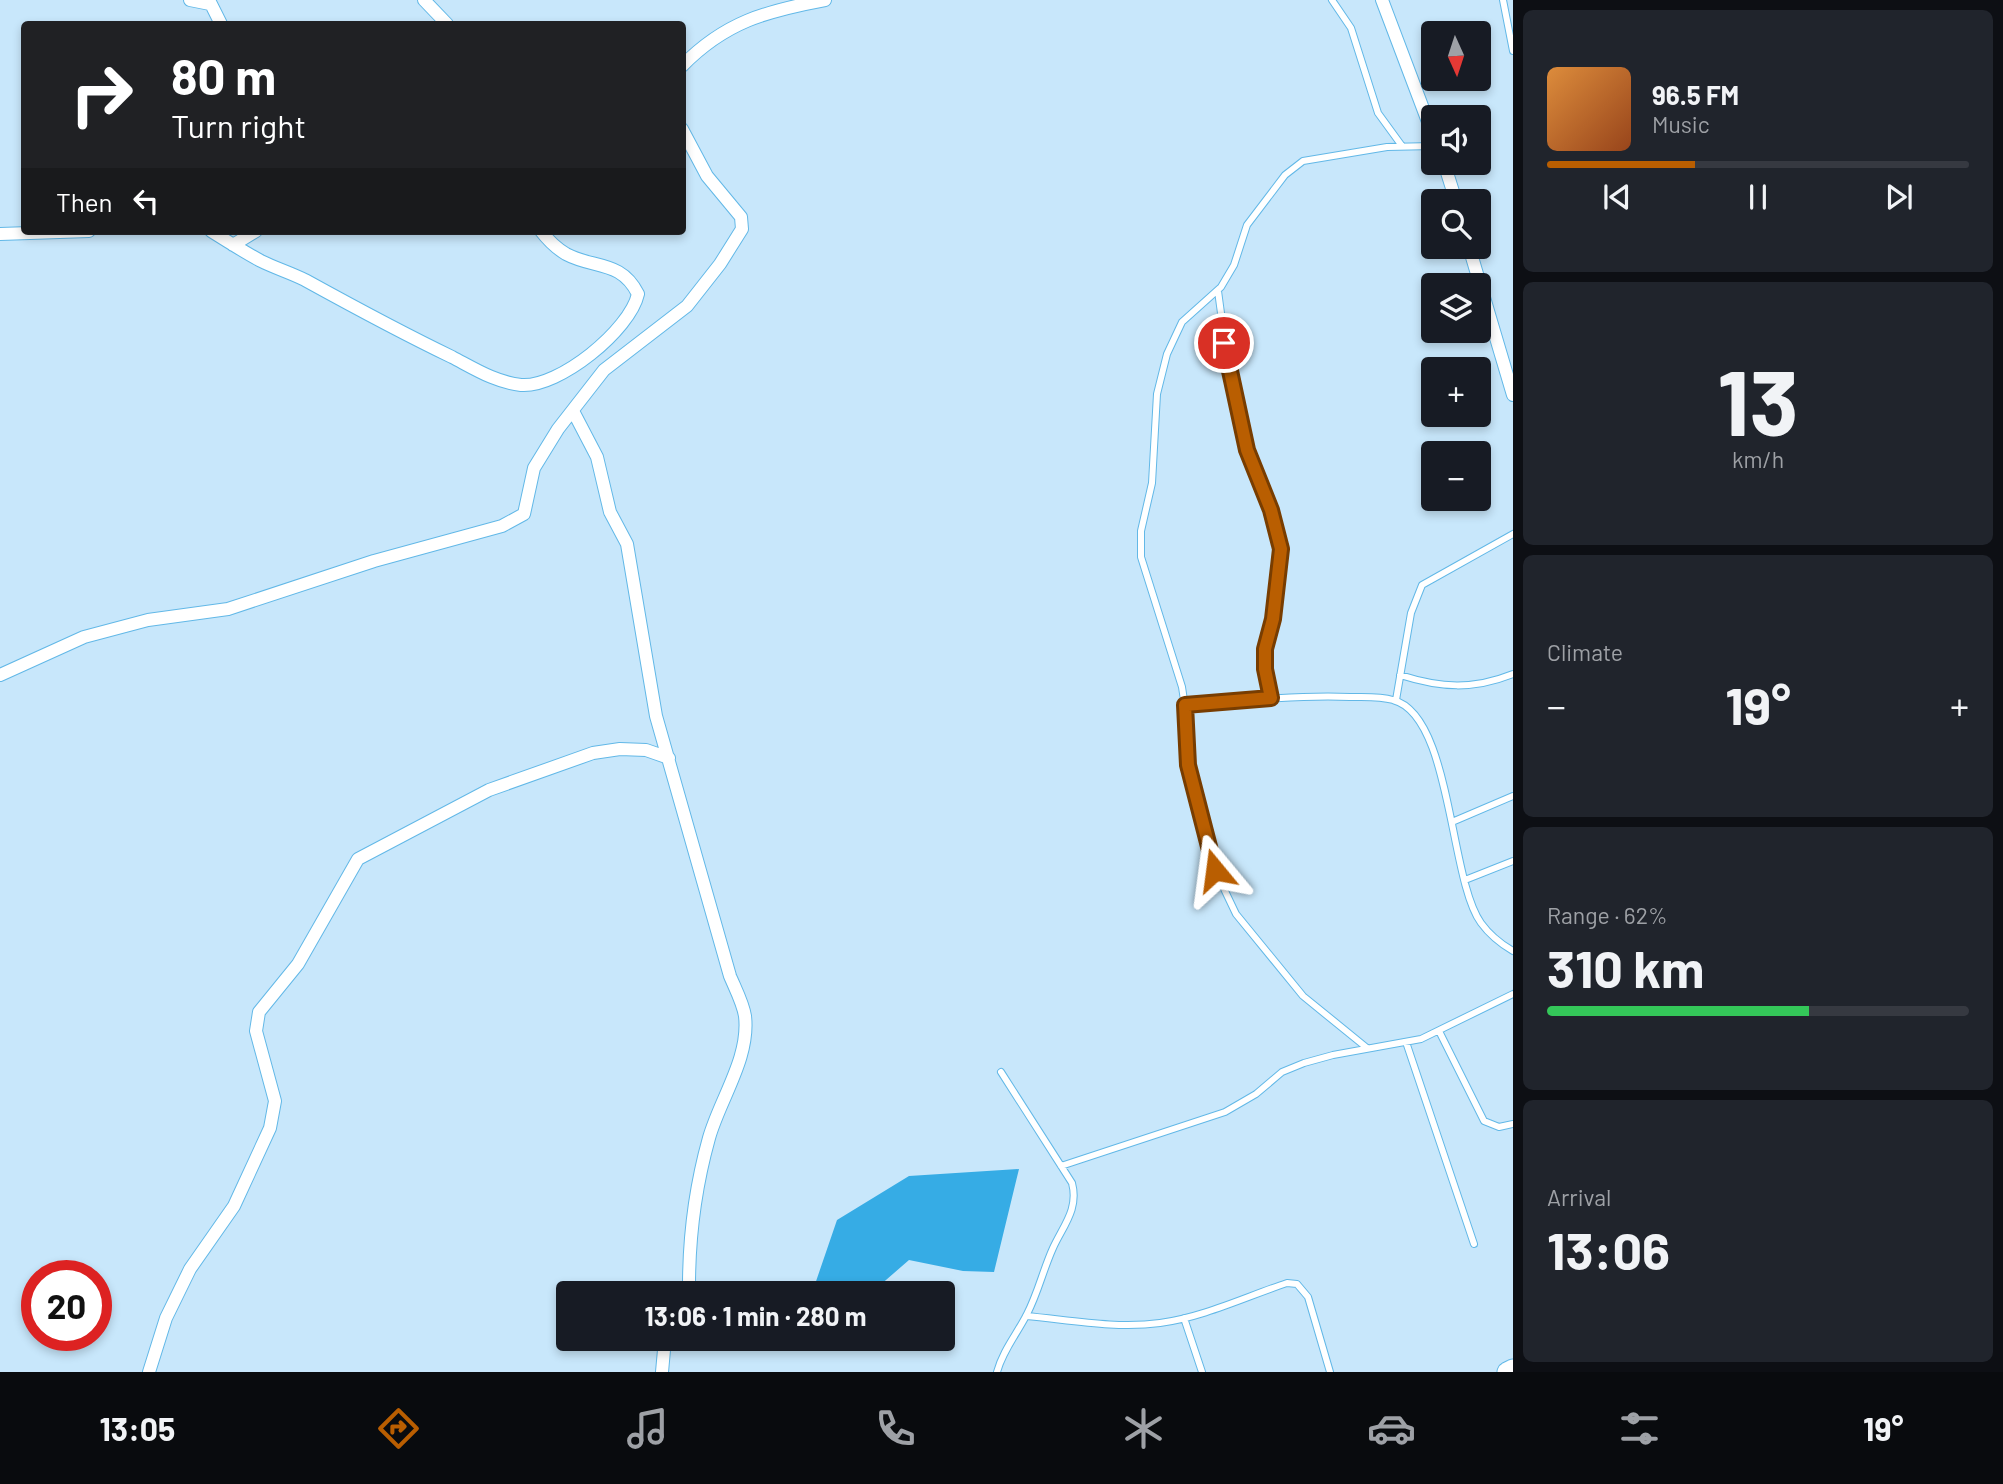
<!DOCTYPE html>
<meta charset="utf-8">
<style>
body{margin:0;font-family:Barlow,sans-serif;background:#20242c;color:#f1f3f6;height:100vh;display:flex;flex-direction:column;font-size:26px;white-space:nowrap}
*{box-sizing:border-box;margin:0}
p{font-size:23px;color:#9ea1a6}
.icon{flex:none;width:38px;height:38px;fill:none;stroke:currentColor;stroke-width:2;stroke-linecap:round;stroke-linejoin:round}
.map{position:relative;flex:1;overflow:hidden}
.details{display:flex;flex-direction:column;gap:10px;padding:10px;background:#0d0f14;width:490px}
.details>*{flex:none}
.hud{position:absolute;left:21px;top:21px;width:665px;height:214px;border-radius:7px;box-shadow:0 4px 10px #0003;background:#202124;color:#fff;overflow:hidden}
.needle{width:46px;rotate:177deg}
.controls{position:absolute;left:1421px;top:21px;display:grid;gap:14px}
.controls a{display:grid;place-items:center;width:70px;height:70px;border-radius:7px;background:#171b24;box-shadow:0 4px 10px #0003;font-size:35px}
.speed{position:absolute;left:21px;top:1260px;display:flex;gap:14px;font-size:35px;font-weight:700;text-align:center}
.speed>*{display:grid;place-content:center;width:91px;height:91px;border-radius:50%;background:#171b24;box-shadow:0 4px 10px #0003;line-height:1}
.speed .limit{border:10px solid #d22;background:#fff;color:#111}
.pin{position:absolute;display:grid;place-items:center;width:60px;height:60px;color:#fff;margin:-30px;border:4px solid #fff;border-radius:50%;box-shadow:0 2px 7px #0007}
.me{position:absolute;width:77px;margin:-38px;rotate:344deg;stroke-linejoin:round;filter:drop-shadow(0 0 5px #0008)}
.turn{display:flex;align-items:center;gap:24px;height:147px;padding:0 35px;font-size:32px}
.turn .icon{width:91px;height:91px;stroke-width:2.5}
.turn b{display:block;font-size:49px;line-height:60px}
.then{display:flex;align-items:center;height:66px;padding:0 35px;background:#0003;gap:14px;font-size:26px}
.big{font-size:52px;font-weight:700;line-height:1.1}
.details .card{flex:1;display:flex;flex-direction:column;justify-content:center;gap:10px;min-width:0;padding:0 24px;border-radius:10px;background:#20242c}
.details .dial{align-items:center;gap:0}
.dial b{font-size:91px;line-height:1}
.song{display:flex;align-items:center;gap:21px}
.cover{width:84px;height:84px;border-radius:10px;background:linear-gradient(135deg,hsl(30 70% 55%),hsl(20 70% 35%))}
.played{height:7px;border-radius:4px;background:linear-gradient(90deg,#b95e01 35%,#363941 35%)}
.keys{display:flex;justify-content:space-around;direction:ltr}
.heat{display:flex;justify-content:space-between;align-items:center;font-size:38px;direction:ltr}
.charge{height:10px;border-radius:5px;background:linear-gradient(90deg,#34c759 62%,#363941 0)}
.trip{position:absolute;left:556px;top:1281px;width:399px;height:70px;border-radius:7px;background:#171b24;box-shadow:0 4px 10px #0003;font-weight:700;line-height:70px;text-align:center}
.tab-bar{display:flex;height:112px;justify-content:space-around;align-items:center;background:#090b0e;color:#9ea1a6}
.tab-bar .icon{width:49px;height:49px}
.tab-bar .on{color:#b95e01}
.tab-bar b{font-size:32px;color:#f1f3f6}
main{display:flex;flex:1;min-height:0}
.map>svg:first-child{display:block}
.water{fill:#36ace5}
.lines{fill:none;stroke-linecap:round;stroke-linejoin:round}
.service-casing{stroke:#62b8e7;stroke-width:8}
.minor-casing{stroke:#62b8e7;stroke-width:14}
.primary-casing{stroke:#62b8e7;stroke-width:21}
.service{stroke:#fff;stroke-width:6}
.minor{stroke:#fff;stroke-width:12}
.primary{stroke:#fff;stroke-width:19}
.route-casing{stroke:#783d01;stroke-width:18}
.route{stroke:#b95e01;stroke-width:12}
</style>
<main>
<div class="map">
<svg width="1513" height="1372" viewBox="0 0 1513 1372">
<rect width="100%" height="100%" fill="#c8e7fb"/>
<path class="water" d="M1019,1169L994,1272L963,1271L909,1260L871,1293H812L837,1220L909,1176Z"/>
<g class="lines">
<defs>
<path id="service" d="M1332,0L1351,28L1378,113L1402,146
M1503,0L1513,51
M1218,291L1229,372L1247,450L1271,510L1281,549L1273,619L1265,649V669L1271,698
M1400,675C1441,688 1473,690 1513,674
M1396,700L1411,613L1422,585L1513,534
M1185,706C1240,701 1295,695 1350,697C1364,697 1380,696 1393,700C1452,715 1449,879 1481,923C1489,934 1501,944 1513,951
M1452,822L1513,796
M1465,880L1513,861
M1439,1031L1484,1121L1499,1127L1513,1124
M1406,1042L1474,1244
M1367,1048L1303,996L1236,914L1215,870L1188,765L1187,720L1182,687L1141,557V531L1152,483L1157,394L1167,354L1182,322L1221,287L1234,265L1247,225L1285,175L1303,161L1387,147L1433,146
M1061,1166L1225,1112L1256,1094L1282,1072L1304,1063L1333,1055L1421,1039L1513,994
M1026,1316C1070,1320 1116,1329 1160,1323C1204,1317 1245,1297 1287,1283L1297,1284L1308,1297L1330,1372
M1184,1318L1202,1372
M997,1372C1003,1350 1017,1334 1027,1314C1038,1293 1043,1270 1053,1248C1063,1226 1079,1209 1072,1183L1001,1072"/>
<path id="minor" d="M190,0L210,4
M209,0L221,24
M424,0L447,24
M1382,0L1433,135
M682,66C725,22 766,11 825,0
M1444,163L1456,201
M211,231C227,241 244,252 261,261C275,268 291,273 305,280C354,307 402,333 452,357C475,369 495,382 521,385C559,388 630,330 638,294C621,260 594,269 566,254C556,248 548,240 541,231
M0,234L89,231
M233,245L256,231
M1469,247L1513,395
M573,411L597,457L610,512L627,544L656,716L730,976C735,988 743,1003 745,1016C750,1058 720,1099 709,1138C695,1188 689,1234 689,1286L685,1293
M0,675L84,637L148,620L228,609L374,561L502,526L524,514L534,468L558,429L604,370L687,306L720,264L742,229L741,217L707,176L682,129
M149,1372L166,1318L190,1269L234,1206L270,1128L275,1101L256,1031L259,1012L298,964L358,859L489,790L593,753L620,749L646,750L669,758
M662,1372L665,1339"/>
<path id="primary" d="M1507,1372L1513,1369"/>
</defs>
<use href="#service" class="service-casing"/>
<use href="#minor" class="minor-casing"/>
<use href="#primary" class="primary-casing"/>
<use href="#service" class="service"/>
<use href="#minor" class="minor"/>
<use href="#primary" class="primary"/>
</g>
<g class="lines">
<defs>
<path id="route" d="M1215,870L1188,765L1185,705L1271,698L1265,669V649L1273,619L1281,549L1271,510L1247,450L1224,343"/>
</defs>
<use href="#route" class="route-casing"/>
<use href="#route" class="route"/>
</g>
</svg>
<div class="controls">
<a><svg class="needle" viewBox="-14 -14 28 28"><path d="M0-13l5 13h-10z" fill="#e53935"/><path d="M0 13l5-13h-10z" fill="#9ea1a6"/></svg></a>
<a><svg class="icon" aria-label="sound" viewBox="0 0 24 24"><path d="M4 9h4l5-4v14l-5-4H4zM17 9q2 3 0 6"/></svg></a>
<a><svg class="icon" aria-label="search" viewBox="0 0 24 24"><circle cx="10" cy="10" r="6"/><path d="M15 15l6 6"/></svg></a>
<a><svg class="icon" aria-label="layers" viewBox="0 0 24 24"><path d="M12 4l9 5-9 5-9-5zM3 14l9 5 9-5"/></svg></a>
<a>+</a>
<a>−</a>
</div>
<div class="speed"><div class="limit">20</div></div>
<div class="pin" style="left:1224px;top:343px;background:#d93025"><svg class="icon" aria-label="arrive" viewBox="0 0 24 24"><path d="M6 21V4h12l-3 4 3 4H6"/></svg></div>
<svg class="me" style="left:1215px;top:870px" viewBox="-20 -20 40 40"><path d="M0-17L14 15 0 8-14 15z" fill="#b95e01" stroke="#fff" stroke-width="4"/></svg>
<div class="trip">13:06 · 1 min · 280 m</div>
<div class="hud">
<div class="turn"><svg class="icon" aria-label="right" viewBox="0 0 24 24"><path d="M7 20v-9h11M14 6l5 5-5 5"/></svg><div><b>80 m</b>Turn right</div></div>
<div class="then">Then<svg class="icon" aria-label="left" viewBox="0 0 24 24"><path d="M17 20v-9H6M10 6l-5 5 5 5"/></svg></div>
</div>
</div>
<section class="details">
<div class="card">
<div class="song"><i class="cover"></i><div><b>96.5 FM</b><p>Music</p></div></div>
<div class="played"></div>
<div class="keys"><svg class="icon" aria-label="previous" viewBox="0 0 24 24"><path d="M18 5L8 12l10 7zM5 5v14"/></svg><svg class="icon" aria-label="pause" viewBox="0 0 24 24"><path d="M8 5v14M16 5v14"/></svg><svg class="icon" aria-label="next" viewBox="0 0 24 24"><path d="M6 5l10 7-10 7zM19 5v14"/></svg></div>
</div>
<div class="card dial"><b>13</b><p>km/h</p></div>
<div class="card"><p>Climate</p>
<div class="heat"><a>−</a><b class="big">19°</b><a>+</a></div>
</div>
<div class="card"><p>Range · 62%</p><b class="big">310 km</b><div class="charge"></div></div>
<div class="card"><p>Arrival</p><b class="big">13:06</b></div>
</section>
</main>
<nav class="tab-bar">
<b>13:05</b>
<svg class="icon on" aria-label="directions" viewBox="0 0 24 24"><path d="M12 3l9 9-9 9-9-9zM9 14v-3h6M13 9l2 2-2 2"/></svg>
<svg class="icon" aria-label="music" viewBox="0 0 24 24"><path d="M9 18V5l10-2v13"/><circle cx="6" cy="18" r="3"/><circle cx="16" cy="16" r="3"/></svg>
<svg class="icon" aria-label="phone" viewBox="0 0 24 24"><path d="M5 4h4l2 5-3 2q2 4 5 5l2-3 5 2v4C11 20 4 13 5 4z"/></svg>
<svg class="icon" aria-label="climate" viewBox="0 0 24 24"><path d="M12 3v18M4 7l16 10M4 17L20 7"/></svg>
<svg class="icon" aria-label="car" viewBox="0 0 24 24"><path d="M5 17H2v-5l4-1 3-4h7l3 4 3 1v5h-3M9 17h6M6 11h13"/><circle cx="7" cy="17" r="2"/><circle cx="17" cy="17" r="2"/></svg>
<svg class="icon" aria-label="filters" viewBox="0 0 24 24"><path d="M4 7h16M4 17h16"/><circle cx="9" cy="7" r="2"/><circle cx="15" cy="17" r="2"/></svg>
<b>19°</b>
</nav>
